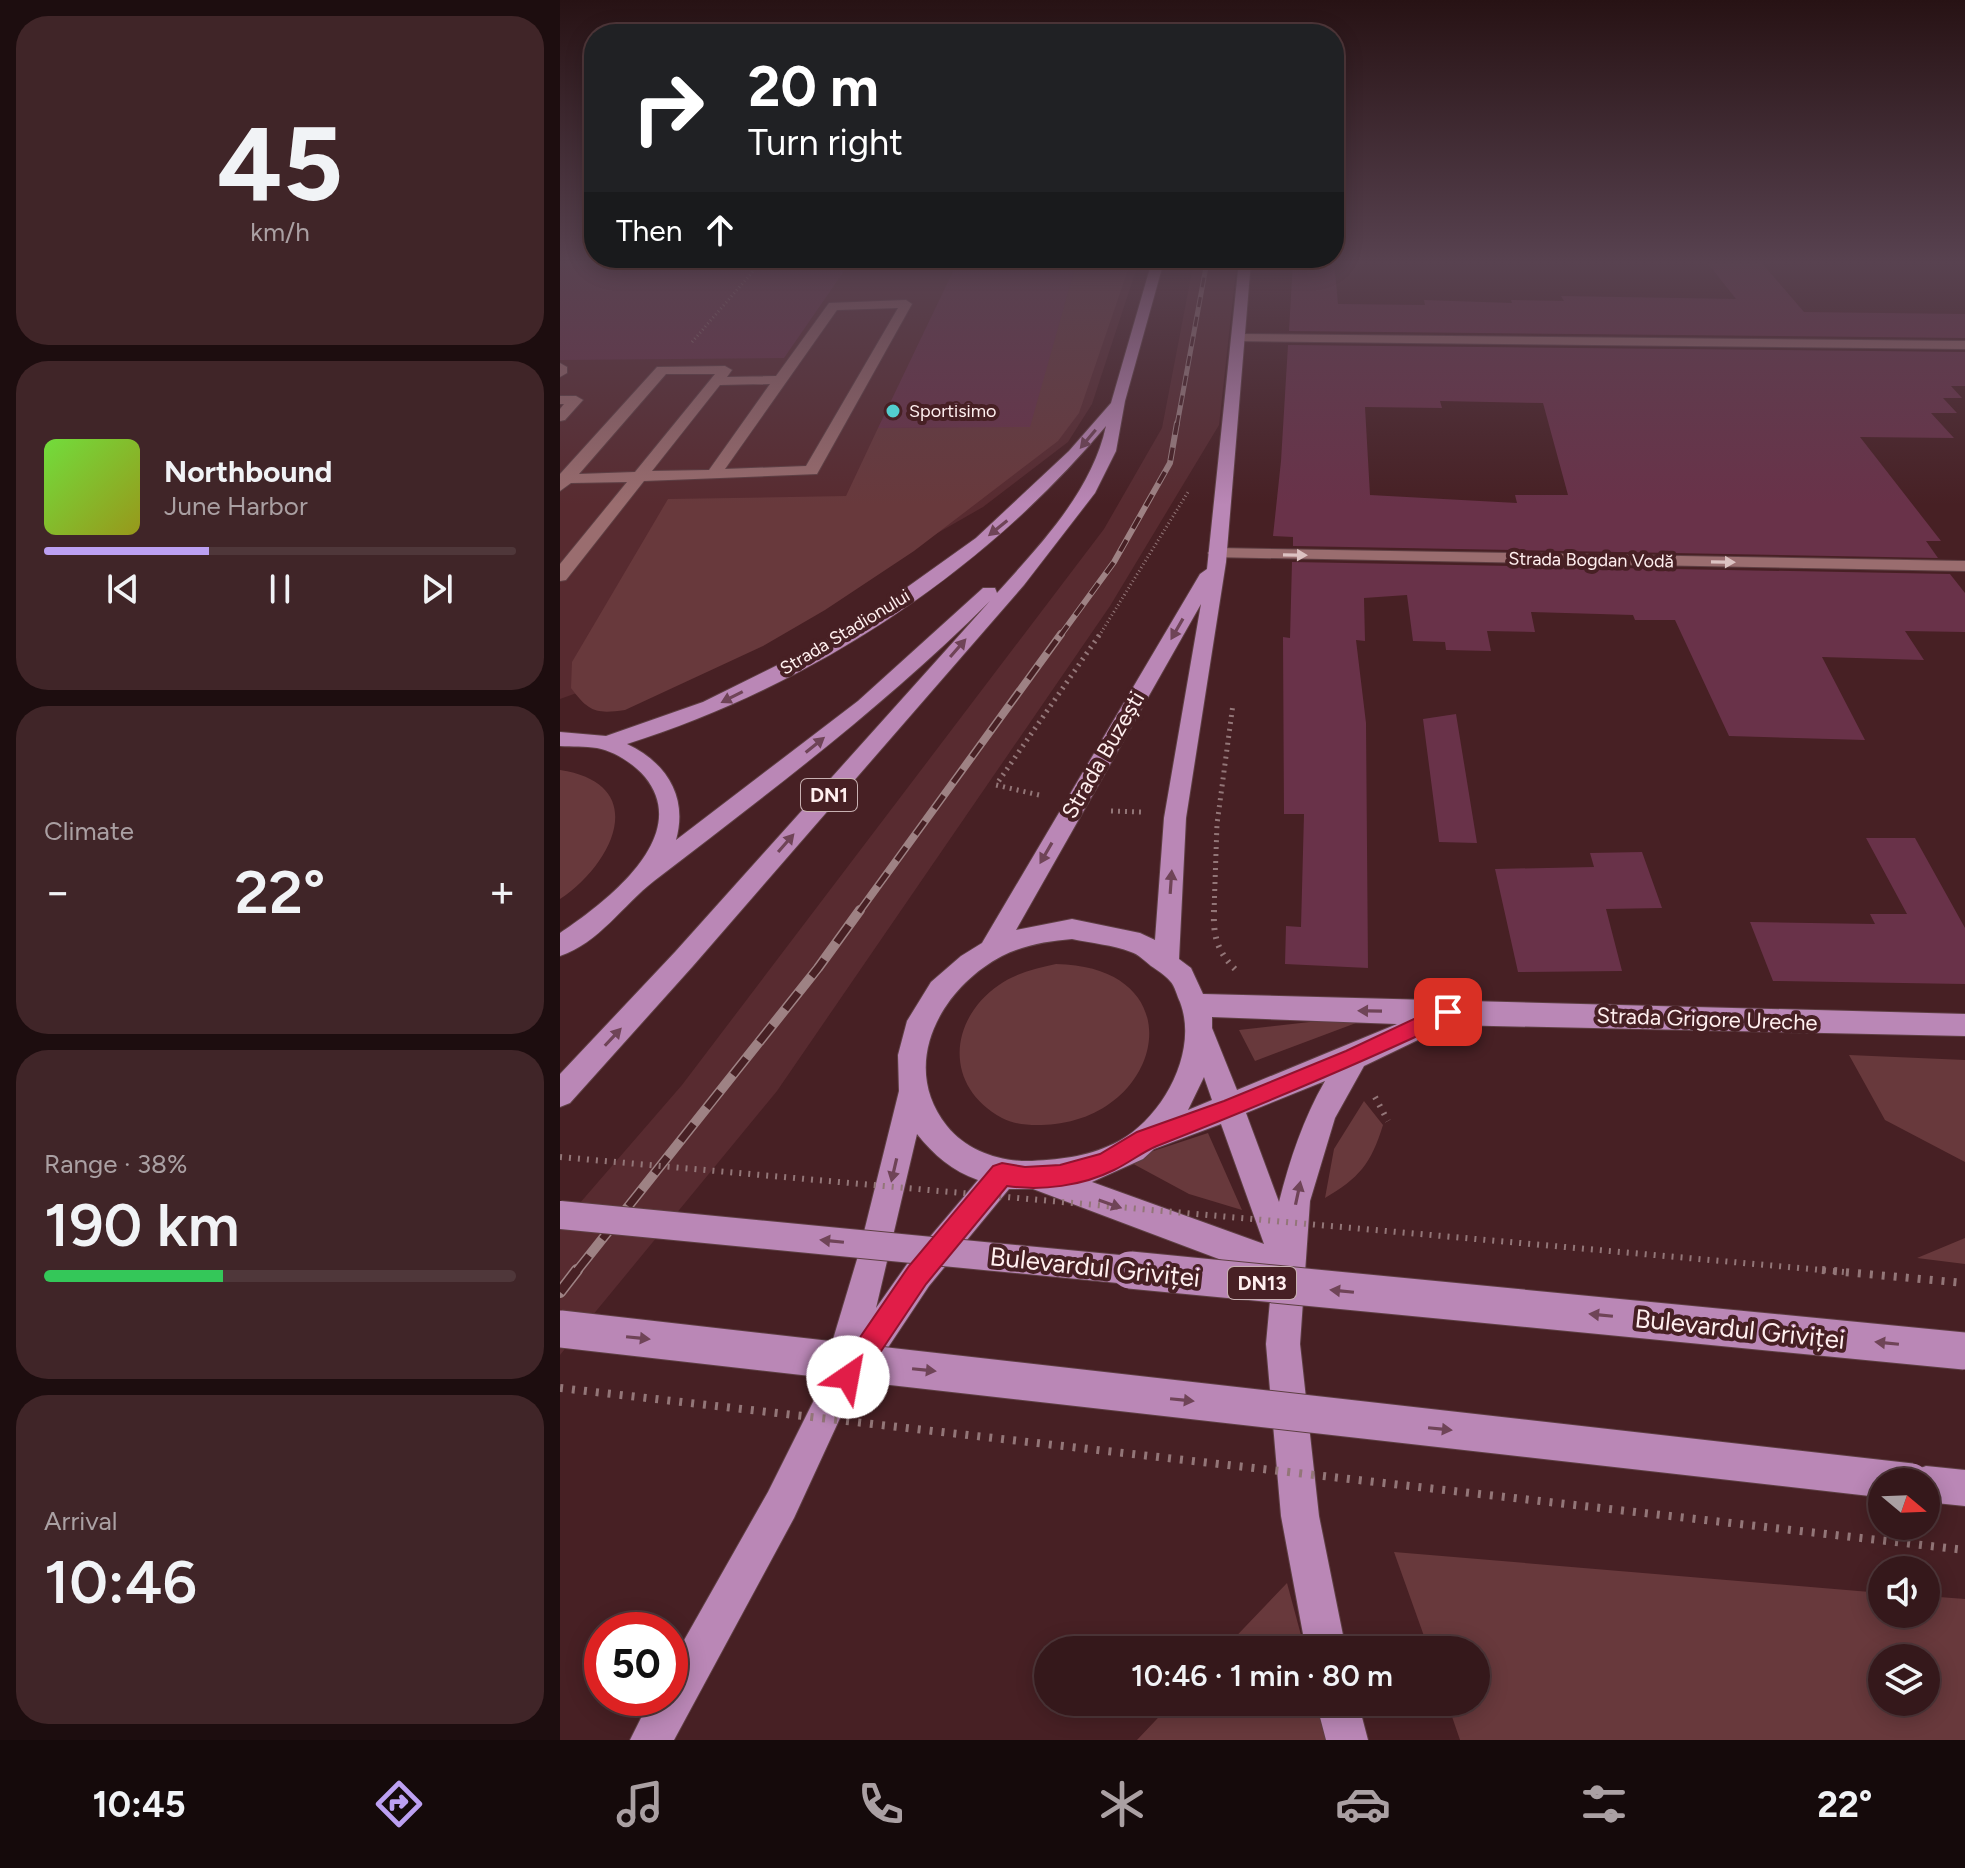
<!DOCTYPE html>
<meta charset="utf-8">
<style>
body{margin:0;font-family:Figtree,sans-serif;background:#402528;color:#f1f3f6;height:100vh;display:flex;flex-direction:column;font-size:30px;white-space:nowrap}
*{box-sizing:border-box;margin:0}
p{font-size:26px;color:#aaa0a3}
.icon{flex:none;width:44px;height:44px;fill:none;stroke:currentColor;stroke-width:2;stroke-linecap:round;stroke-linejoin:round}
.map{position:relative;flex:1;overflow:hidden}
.side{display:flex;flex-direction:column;gap:16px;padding:16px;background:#1d0d0f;width:560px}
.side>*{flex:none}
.top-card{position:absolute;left:24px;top:24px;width:760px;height:244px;border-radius:32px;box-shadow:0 4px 20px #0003,0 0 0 2px #4f373a;background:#202124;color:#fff;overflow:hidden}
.needle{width:52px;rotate:109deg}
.controls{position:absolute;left:1308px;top:1468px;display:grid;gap:16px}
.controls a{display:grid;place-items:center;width:72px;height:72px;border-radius:50%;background:#35181b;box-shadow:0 4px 20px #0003,0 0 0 2px #4f373a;font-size:40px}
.speed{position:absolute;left:24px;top:1612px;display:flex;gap:16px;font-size:40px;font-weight:700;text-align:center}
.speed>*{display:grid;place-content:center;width:104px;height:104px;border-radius:50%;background:#35181b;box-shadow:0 4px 20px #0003,0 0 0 2px #4f373a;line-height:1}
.speed .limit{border:12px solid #d22;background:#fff;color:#111}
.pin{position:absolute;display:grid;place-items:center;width:68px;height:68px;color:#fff;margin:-34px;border-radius:16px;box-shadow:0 4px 12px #0006}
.me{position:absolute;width:88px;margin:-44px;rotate:33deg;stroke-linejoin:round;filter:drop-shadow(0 0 6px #0008)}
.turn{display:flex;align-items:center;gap:28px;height:168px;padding:0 32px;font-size:36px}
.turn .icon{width:104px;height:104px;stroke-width:2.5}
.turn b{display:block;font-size:56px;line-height:68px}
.then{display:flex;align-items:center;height:76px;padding:0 32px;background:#0003;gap:16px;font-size:30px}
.big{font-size:60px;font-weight:600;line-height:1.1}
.side .card{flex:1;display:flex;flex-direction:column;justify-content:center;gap:12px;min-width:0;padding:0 28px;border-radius:32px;background:#402528}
.side .dial{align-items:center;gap:0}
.dial b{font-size:104px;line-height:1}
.song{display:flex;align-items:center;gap:24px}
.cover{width:96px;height:96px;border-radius:12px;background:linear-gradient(135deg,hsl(100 70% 55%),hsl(60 70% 35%))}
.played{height:8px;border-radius:4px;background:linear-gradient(90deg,#bca0f2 35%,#4f373a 35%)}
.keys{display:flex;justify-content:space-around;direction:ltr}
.heat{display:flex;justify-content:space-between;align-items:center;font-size:44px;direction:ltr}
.charge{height:12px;border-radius:6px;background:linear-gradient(90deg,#34c759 38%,#4f373a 0)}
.trip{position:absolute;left:474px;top:1636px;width:456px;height:80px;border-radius:40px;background:#35181b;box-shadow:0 4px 20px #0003,0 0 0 2px #4f373a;font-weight:600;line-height:80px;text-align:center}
.tab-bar{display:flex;height:128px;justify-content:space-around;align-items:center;background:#150a0b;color:#aaa0a3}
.tab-bar .icon{width:56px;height:56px}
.tab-bar .active{color:#bca0f2}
.tab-bar b{font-size:36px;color:#f1f3f6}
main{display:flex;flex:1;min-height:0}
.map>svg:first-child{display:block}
.built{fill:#582b30}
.green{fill:#68393c;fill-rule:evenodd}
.building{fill:#693249;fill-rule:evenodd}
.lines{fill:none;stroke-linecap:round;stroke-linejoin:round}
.minor-casing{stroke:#5e3f43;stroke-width:2}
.major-casing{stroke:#5e3f43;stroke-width:2}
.path-far2{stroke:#937678;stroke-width:3;stroke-dasharray:1 3;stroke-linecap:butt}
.path-far1{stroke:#937678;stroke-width:5;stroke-dasharray:2 5;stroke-linecap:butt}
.path{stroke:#937678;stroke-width:6;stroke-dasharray:2 7;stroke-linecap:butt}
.minor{fill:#9a6d6f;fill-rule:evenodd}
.major{fill:#ba87b6;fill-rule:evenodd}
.rail-far4-casing{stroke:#9e8284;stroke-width:5}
.rail-far3-casing{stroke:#9e8284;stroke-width:6}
.rail-far2-casing{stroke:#9e8284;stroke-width:8}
.rail-far1-casing{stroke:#9e8284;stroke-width:10}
.rail-casing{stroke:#9e8284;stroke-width:12}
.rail-far4{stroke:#472024;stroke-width:3;stroke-dasharray:10;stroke-linecap:butt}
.rail-far3{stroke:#472024;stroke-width:4;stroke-dasharray:13;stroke-linecap:butt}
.rail-far2{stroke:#472024;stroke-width:5;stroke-dasharray:16;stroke-linecap:butt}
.rail-far1{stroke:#472024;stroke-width:7;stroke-dasharray:21;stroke-linecap:butt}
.rail{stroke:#472024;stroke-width:9;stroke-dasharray:28;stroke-linecap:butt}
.major-bridge-far1-casing{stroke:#5e3f43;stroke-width:30;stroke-linecap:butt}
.major-bridge-casing{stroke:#5e3f43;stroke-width:39;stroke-linecap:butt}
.path-bridge-far1{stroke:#937678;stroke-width:6;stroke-dasharray:2 7;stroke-linecap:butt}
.path-bridge{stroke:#937678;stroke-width:8;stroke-dasharray:3 9;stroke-linecap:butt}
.major-bridge-far1{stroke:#ba87b6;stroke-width:28}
.major-bridge{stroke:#ba87b6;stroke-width:37}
.oneway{fill:#6f4457}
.oneway2{fill:#dcc2c2}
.route{fill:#e11d48;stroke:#92132f;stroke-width:2}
.poi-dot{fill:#52cdce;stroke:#472024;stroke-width:3}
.labels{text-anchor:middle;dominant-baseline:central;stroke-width:8;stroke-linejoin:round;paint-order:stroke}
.far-poi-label{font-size:18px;fill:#ffefef;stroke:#472024;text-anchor:start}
.far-street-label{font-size:18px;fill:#ffefef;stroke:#472024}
.shield{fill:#472024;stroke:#c8b1b2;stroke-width:2}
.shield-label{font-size:20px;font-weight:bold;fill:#ffefef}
.street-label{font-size:22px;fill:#ffefef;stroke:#472024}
.near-street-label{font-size:26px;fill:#ffefef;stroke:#472024}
</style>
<main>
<section class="side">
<div class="card dial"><b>45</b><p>km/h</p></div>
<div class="card">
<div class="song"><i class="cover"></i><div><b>Northbound</b><p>June Harbor</p></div></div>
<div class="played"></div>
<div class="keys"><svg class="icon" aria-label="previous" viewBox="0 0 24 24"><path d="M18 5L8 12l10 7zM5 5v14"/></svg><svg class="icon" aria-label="pause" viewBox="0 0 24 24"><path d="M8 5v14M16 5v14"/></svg><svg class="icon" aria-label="next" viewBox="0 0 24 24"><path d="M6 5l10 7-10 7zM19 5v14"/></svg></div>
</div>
<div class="card"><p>Climate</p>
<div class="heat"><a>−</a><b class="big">22°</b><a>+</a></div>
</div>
<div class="card"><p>Range · 38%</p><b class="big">190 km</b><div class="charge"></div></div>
<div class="card"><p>Arrival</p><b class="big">10:46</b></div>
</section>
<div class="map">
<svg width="1405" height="1740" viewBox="0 0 1405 1740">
<rect width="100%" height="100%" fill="#472024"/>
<path class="built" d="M0,261H579L532,404L508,442L423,507L292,582L78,671L0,699Z
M634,261H677L659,425L550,606L217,1091L0,1355V1226L122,1085L544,529L602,428Z"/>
<path class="green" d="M517,261H571L519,413L498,441L354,551L265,610L203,646L65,710C36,714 29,712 11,688L12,662L108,499L286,496L318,428L469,426Z
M0,770C91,784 54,863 0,899Z
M496,964C635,967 605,1112 495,1124C478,1126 457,1126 442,1118C384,1087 388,1020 439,985C456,973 477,968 496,964Z
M820,1014L695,1061L679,1030Z
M1289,1055L1405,1060V1162L1325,1120Z
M804,1101L823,1125C811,1164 799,1178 765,1198L774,1149Z
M648,1133L682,1210L629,1194L566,1160Z
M1405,1238V1264L1357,1258Z
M834,1552L1322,1593V1614H1366V1596L1405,1599V1740H900L887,1702H916V1650H869ZM1322,1658H1366V1702H1322Z
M727,1583L745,1650H663Z
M613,1702H758L768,1740H577Z"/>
<path class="building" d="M291,261L224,358L0,360V264Z
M398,261H517L470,427L318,428Z
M733,261H774L778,304L865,305L864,300L952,303L951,300L1004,301L1001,296L1176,299L1146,261H1200L1244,312L1405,314V338L729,331Z
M728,345L1405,352V386H1391L1402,398H1383L1397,413H1371L1394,438L1300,437L1381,541H1366L1378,558L733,546V537L713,536L721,461ZM880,401L983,403L1008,495H955L957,503L810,495L805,407L882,408Z
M732,562L1390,574L1405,593V632L1345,631L1364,660L1262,657L1305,740L1169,736L1115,620H1075L1073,615L971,612L975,632L927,631L931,651L886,650L885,642L853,641L847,595L804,598L805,641L796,640L806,723L808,968L725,964L726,926L741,927L744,814H724L723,637L730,638Z
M896,714L917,843L879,842L863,719Z
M1306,838H1355L1405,928V984L1213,981L1190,922L1315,924L1310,914H1347Z
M1082,852L1102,908L1046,909L1062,971L958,972L935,869L1034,867L1030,853Z"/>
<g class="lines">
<defs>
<path id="minor" d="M346,300L352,304L257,474L84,481L6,580L0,581V564L67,482L11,483L0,491V474L97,367L165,366L172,370L167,377L216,376L269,303ZM338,308L246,466L165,469L277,310ZM106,374H155L75,472L19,474ZM210,384L149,470L92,471L160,385Z
M679,334L1405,341V349L674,341L673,338Z
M0,363L7,367V373L0,377Z
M0,396H16L23,400L5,420L0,421V409L4,404H0Z
M657,548L1405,561V571L651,557L648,553L651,549Z"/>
<path id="major" d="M592,261H604L565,401L556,451L535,493L464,585L133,966L10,1103L0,1107V1074L115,952L430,601C326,705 210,792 94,881C63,905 39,943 0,956V933C43,904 134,837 85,777C74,764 54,751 37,748C25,746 12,747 0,746V732L46,736L143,702L256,646L311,613L416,538L509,451L551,403ZM546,426C532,491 480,545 437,593L435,588H423L298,701L116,840C128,797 107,763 67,744C250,686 422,574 546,426Z
M679,261H691L666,562L626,818L619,959L631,968L643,994L1405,1014V1036L889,1025L804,1066L775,1118L750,1201L740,1344L759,1516L786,1650H746L721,1516L706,1344L712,1279L473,1189H449L369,1286L303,1385L293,1390L234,1518L114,1740H70L91,1698H110V1665L208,1492L256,1396L298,1256L339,1091L338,1055L347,1021L371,982L401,956L422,943L640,574L647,569ZM641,604L604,818L595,940L580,933L512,919L456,930ZM512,939C531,943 553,945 571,952C578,954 585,961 591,966C597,970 605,975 610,981C615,986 617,996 620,1002C639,1051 603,1117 559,1141C531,1156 504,1159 472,1161C440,1162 407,1151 387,1126C338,1065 381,988 442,956C464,945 488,941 512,939ZM652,1017L837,1024L677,1090L652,1028ZM644,1077L652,1100L628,1110ZM765,1081C743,1119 730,1159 719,1202L686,1113ZM661,1124L704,1244L532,1182L583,1159L594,1149ZM357,1134C374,1155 392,1171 418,1180L347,1264L316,1308Z
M1366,1466L1405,1470V1506L1366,1502V1482H1348L1353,1471Z
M756,1702H798L808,1740H766Z"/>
</defs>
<use href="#minor" class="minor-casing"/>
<use href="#major" class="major-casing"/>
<path class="path-far2" d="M132,342L202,261
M539,636L628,492"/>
<path class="path-far1" d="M479,795L436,785L540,634
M551,811L581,812
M654,912L657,824L673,704"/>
<path class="path" d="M654,910C653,936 657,951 675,969
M815,1097L828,1121"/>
<use href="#minor" class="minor"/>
<use href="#major" class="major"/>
<defs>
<path id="rail-far4" d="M617,425L647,261"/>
<path id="rail-far3" d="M500,636L554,562L610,463L617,423"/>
<path id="rail-far2" d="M299,912L501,634"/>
<path id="rail-far1" d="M16,1272L258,968L300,910"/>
<path id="rail" d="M0,1292L17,1270"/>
</defs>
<use href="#rail-far4" class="rail-far4-casing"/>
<use href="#rail-far3" class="rail-far3-casing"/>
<use href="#rail-far2" class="rail-far2-casing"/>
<use href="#rail-far1" class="rail-far1-casing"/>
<use href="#rail" class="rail-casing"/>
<use href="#rail-far4" class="rail-far4"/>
<use href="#rail-far3" class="rail-far3"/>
<use href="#rail-far2" class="rail-far2"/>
<use href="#rail-far1" class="rail-far1"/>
<use href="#rail" class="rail"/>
<defs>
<path id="major-bridge-far1" d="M0,1215L590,1272"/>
<path id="major-bridge" d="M570,1270L1405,1351
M0,1329L1351,1482"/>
</defs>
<use href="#major-bridge-far1" class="major-bridge-far1-casing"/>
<use href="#major-bridge" class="major-bridge-casing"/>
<path class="path-bridge-far1" d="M0,1157L1284,1272"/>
<path class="path-bridge" d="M1262,1270L1405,1283
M0,1388L1405,1550"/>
<use href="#major-bridge-far1" class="major-bridge-far1"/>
<use href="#major-bridge" class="major-bridge"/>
</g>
<defs><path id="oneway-solid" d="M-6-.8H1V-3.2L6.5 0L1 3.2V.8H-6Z" transform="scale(2)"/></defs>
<g class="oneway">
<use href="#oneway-solid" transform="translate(528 439) rotate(130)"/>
<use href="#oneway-solid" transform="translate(438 528) rotate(141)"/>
<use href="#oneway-solid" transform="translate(617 629) rotate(120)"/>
<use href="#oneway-solid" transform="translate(398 648) rotate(-49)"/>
<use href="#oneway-solid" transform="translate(172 697) rotate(153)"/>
<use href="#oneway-solid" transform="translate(255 745) rotate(-39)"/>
<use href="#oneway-solid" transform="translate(226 843) rotate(-49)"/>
<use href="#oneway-solid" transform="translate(486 853) rotate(120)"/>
<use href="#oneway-solid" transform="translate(611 882) rotate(-86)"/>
<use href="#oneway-solid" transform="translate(810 1011) rotate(-179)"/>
<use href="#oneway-solid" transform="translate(53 1037) rotate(-47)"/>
<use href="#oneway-solid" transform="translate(334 1170) rotate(103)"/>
<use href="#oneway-solid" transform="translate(738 1193) rotate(-78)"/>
<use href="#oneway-solid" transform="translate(550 1204) rotate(19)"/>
<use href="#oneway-solid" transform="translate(272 1241) rotate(-174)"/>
<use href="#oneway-solid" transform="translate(782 1291) rotate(-174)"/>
<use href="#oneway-solid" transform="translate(1041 1315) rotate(-174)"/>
<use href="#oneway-solid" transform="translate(78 1338) rotate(6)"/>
<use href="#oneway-solid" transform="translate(1327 1343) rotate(-174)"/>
<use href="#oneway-solid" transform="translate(364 1370) rotate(6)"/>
<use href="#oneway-solid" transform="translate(622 1400) rotate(6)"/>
<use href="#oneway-solid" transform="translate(880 1429) rotate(6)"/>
</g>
<g class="oneway2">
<use href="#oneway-solid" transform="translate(735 555) rotate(1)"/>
<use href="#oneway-solid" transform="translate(1163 562) rotate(1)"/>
</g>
<linearGradient id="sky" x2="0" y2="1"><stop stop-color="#271214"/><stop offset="0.52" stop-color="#584250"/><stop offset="1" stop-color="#584250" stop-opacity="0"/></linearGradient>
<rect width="1405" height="505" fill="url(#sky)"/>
<path class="route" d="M888,1003L896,1006L899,1012L896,1018C797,1065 698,1106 597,1146C582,1152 569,1163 554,1170C522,1186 482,1191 447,1186L366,1284L297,1387L288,1391L279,1387L275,1377L279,1368L349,1266L433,1166L442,1163L465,1167L500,1165L540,1154L577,1132L664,1101L786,1051Z"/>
<circle class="poi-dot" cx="333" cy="411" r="8"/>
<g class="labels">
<g class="far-poi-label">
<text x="349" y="411">Sportisimo</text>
</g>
<g class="far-street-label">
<text transform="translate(1031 560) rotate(1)">Strada Bogdan Vodă</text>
<text transform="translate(285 632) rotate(-31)">Strada Stadionului</text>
</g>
<g class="shield">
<rect x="241" y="779" width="56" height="32" rx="6"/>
<rect x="668" y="1267" width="68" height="32" rx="6"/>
</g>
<g class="shield-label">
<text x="269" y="795">DN1</text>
<text x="702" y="1283">DN13</text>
</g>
<g class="street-label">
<text transform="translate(543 755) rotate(-60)">Strada Buzești</text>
<text transform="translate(1147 1019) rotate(2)">Strada Grigore Ureche</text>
</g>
<g class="near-street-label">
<text transform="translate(535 1267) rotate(6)">Bulevardul Griviței</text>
<text transform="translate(1180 1329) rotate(6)">Bulevardul Griviței</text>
</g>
</g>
</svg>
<div class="controls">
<a><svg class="needle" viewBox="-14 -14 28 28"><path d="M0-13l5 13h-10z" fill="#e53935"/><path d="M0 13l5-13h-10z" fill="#aaa0a3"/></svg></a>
<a><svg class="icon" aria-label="sound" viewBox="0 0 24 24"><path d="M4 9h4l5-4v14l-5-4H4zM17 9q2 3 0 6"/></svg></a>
<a><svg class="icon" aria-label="layers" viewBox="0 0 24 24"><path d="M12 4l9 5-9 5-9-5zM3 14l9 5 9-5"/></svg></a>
</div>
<div class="speed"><div class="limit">50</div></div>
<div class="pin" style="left:888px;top:1012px;background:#d93025"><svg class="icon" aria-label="arrive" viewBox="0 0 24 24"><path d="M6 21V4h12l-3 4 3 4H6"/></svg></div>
<svg class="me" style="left:288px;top:1377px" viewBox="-20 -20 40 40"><circle r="19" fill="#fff"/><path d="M0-13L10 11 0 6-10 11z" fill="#e11d48"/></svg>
<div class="trip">10:46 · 1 min · 80 m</div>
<div class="top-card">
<div class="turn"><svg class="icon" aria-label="right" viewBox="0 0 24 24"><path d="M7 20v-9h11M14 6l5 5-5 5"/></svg><div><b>20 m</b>Turn right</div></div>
<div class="then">Then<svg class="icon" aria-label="ahead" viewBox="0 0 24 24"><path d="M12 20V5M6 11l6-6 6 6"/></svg></div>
</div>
</div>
</main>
<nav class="tab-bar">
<b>10:45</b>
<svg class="icon active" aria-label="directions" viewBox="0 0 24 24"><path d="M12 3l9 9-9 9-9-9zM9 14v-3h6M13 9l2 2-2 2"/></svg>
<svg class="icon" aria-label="music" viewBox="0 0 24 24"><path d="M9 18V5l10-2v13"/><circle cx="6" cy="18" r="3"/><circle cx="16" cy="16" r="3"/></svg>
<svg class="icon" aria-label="phone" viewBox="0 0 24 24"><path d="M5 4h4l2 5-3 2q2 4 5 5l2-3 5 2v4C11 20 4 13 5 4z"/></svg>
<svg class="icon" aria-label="climate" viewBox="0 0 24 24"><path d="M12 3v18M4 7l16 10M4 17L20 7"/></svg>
<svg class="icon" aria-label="car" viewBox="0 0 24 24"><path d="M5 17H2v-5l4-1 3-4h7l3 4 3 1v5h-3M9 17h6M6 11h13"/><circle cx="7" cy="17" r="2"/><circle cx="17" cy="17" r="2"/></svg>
<svg class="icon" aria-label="filters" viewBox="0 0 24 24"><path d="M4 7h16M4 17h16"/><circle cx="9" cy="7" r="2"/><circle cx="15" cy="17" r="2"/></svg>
<b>22°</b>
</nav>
